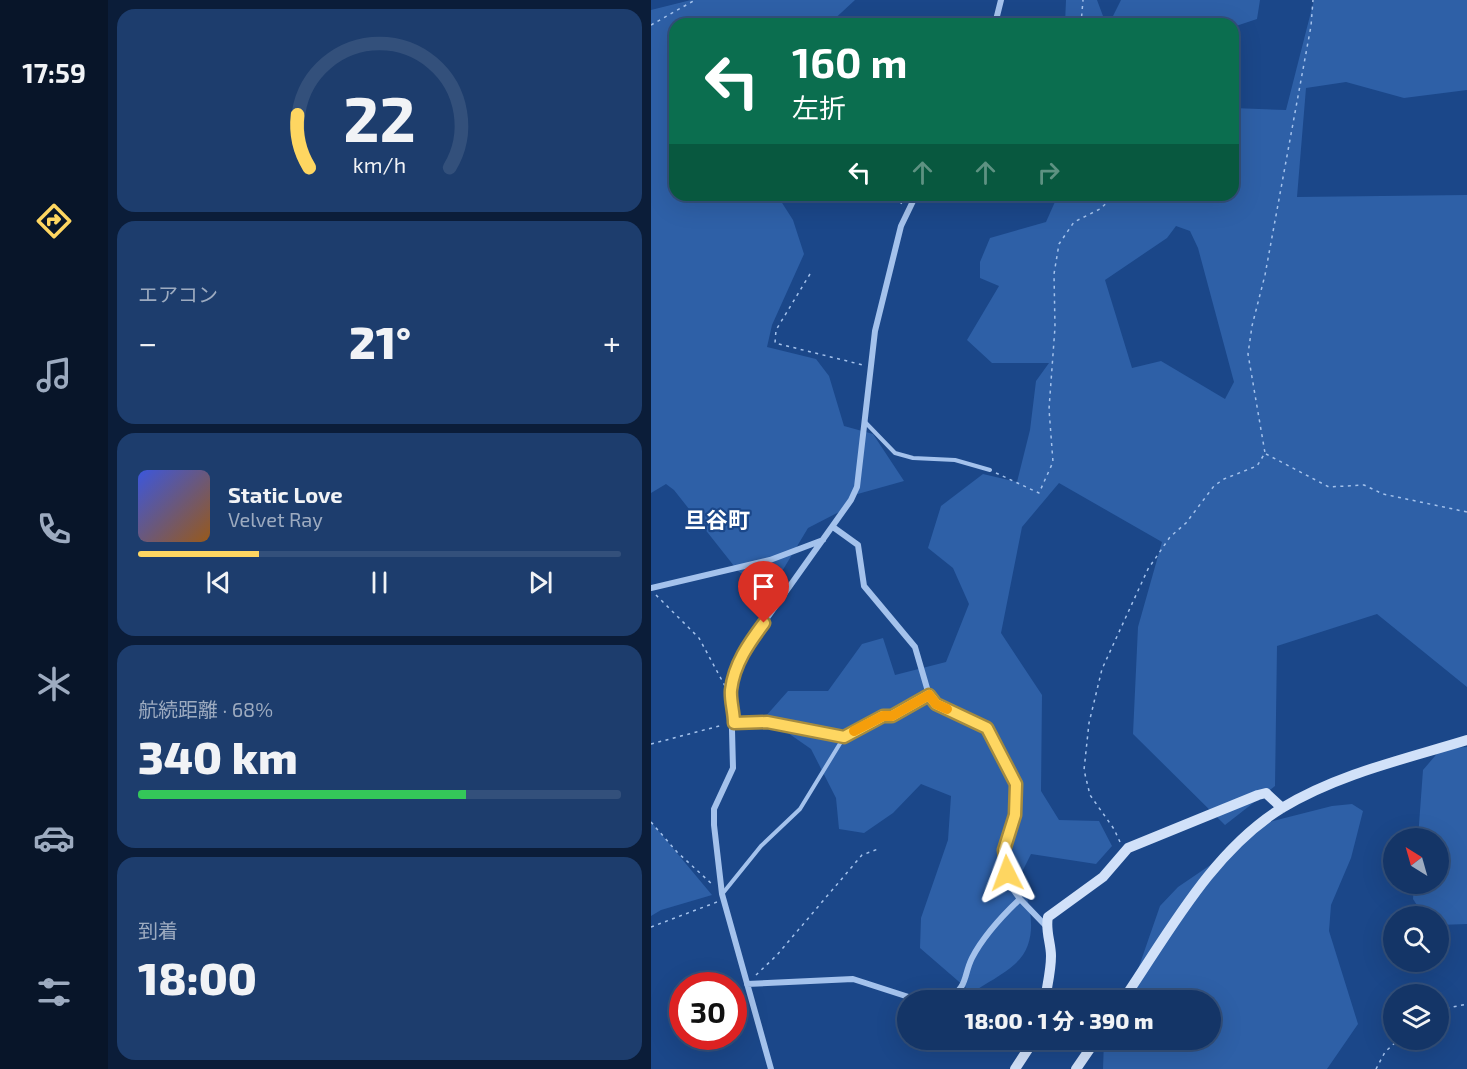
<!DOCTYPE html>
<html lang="ja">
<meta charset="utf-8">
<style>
body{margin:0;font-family:"Exo 2","Noto Sans JP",sans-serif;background:#1d3d6d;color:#f1f3f6;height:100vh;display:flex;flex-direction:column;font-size:22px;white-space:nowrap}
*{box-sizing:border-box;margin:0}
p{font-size:20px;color:#9dabc0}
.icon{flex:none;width:33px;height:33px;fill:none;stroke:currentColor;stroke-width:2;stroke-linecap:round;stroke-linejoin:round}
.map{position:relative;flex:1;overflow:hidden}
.side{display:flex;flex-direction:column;gap:9px;padding:9px;background:#0b1d39;width:543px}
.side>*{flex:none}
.hud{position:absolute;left:18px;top:18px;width:570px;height:183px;border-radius:18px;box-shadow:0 6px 24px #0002,0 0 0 2px #33507b;background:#0b6e4f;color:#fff;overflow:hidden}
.needle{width:39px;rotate:323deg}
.buttons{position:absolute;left:732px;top:828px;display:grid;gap:12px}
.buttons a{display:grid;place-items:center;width:66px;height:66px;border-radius:50%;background:#143567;box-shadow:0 6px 24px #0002,0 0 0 2px #33507b;font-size:30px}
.speed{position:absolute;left:18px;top:972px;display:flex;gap:12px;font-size:30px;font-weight:700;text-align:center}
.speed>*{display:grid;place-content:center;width:78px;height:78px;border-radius:50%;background:#143567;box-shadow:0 6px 24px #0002,0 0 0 2px #33507b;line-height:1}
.speed .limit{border:9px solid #d22;background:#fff;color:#111}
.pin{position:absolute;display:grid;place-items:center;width:51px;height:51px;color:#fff;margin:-62px -26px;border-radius:50% 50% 50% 0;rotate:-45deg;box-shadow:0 0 6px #0007}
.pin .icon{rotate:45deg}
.me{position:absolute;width:66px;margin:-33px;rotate:357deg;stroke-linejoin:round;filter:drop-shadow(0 0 4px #0008)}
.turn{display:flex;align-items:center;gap:21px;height:126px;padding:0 24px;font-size:27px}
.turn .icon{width:78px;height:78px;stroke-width:2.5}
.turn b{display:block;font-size:42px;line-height:51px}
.lanes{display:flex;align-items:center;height:57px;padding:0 24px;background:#0003;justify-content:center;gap:30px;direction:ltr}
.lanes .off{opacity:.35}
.big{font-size:45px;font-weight:800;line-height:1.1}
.side .card{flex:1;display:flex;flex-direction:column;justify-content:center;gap:9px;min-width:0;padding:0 21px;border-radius:18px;background:#1d3d6d}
.side .dial{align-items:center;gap:0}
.dial svg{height:156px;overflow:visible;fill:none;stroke:#33507b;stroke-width:7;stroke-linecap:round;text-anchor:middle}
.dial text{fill:#f1f3f6;stroke:none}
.song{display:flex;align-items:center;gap:18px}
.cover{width:72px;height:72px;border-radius:9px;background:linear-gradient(135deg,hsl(230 70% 55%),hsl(30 70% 35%))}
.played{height:6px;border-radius:3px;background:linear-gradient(90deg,#fed661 25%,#33507b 25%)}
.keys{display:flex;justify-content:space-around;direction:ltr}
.heat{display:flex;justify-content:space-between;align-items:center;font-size:33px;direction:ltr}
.charge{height:9px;border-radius:4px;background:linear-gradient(90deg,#34c759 68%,#33507b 0)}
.trip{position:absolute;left:246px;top:990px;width:324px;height:60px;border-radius:30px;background:#143567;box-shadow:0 6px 24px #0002,0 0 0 2px #33507b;font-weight:800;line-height:60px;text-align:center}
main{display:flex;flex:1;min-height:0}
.menu{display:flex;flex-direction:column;width:108px;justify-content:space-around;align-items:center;background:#081529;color:#9dabc0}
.menu .icon{width:42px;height:42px}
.menu .on{color:#fed661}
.menu b{font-size:27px;color:#f1f3f6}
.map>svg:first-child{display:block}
.green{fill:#2e60a7;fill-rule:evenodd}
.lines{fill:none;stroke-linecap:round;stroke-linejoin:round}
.path{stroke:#a4c2ec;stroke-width:1.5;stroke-dasharray:3 4.5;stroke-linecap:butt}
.lane{stroke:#a4c2ec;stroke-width:4}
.street{stroke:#a4c2ec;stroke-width:6}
.secondary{stroke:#d1e1f9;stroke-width:10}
.route-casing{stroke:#a58b3f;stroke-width:15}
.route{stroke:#fed661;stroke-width:10}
.slow{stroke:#f59e0b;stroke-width:10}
.labels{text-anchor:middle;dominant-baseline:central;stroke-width:4.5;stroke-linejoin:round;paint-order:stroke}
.neighbourhood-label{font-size:22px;font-weight:bold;fill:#fff;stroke:#1b4789}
</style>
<main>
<nav class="menu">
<b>17:59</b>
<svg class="icon on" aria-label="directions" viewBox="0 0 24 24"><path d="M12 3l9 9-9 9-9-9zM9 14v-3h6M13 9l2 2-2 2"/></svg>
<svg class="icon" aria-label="music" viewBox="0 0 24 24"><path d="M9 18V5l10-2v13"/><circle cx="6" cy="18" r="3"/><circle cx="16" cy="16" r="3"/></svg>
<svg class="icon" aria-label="phone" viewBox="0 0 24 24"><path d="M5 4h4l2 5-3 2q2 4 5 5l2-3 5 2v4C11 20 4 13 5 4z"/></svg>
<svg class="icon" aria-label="climate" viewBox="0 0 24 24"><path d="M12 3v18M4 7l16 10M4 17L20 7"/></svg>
<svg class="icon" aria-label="car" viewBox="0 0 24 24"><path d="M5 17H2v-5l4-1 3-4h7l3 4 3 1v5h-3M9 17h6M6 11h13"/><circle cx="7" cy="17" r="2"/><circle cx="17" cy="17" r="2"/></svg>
<svg class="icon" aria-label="filters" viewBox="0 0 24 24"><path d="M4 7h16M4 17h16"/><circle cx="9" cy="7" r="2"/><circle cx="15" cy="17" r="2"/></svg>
</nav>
<section class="side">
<div class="card dial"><svg viewBox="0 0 100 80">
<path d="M14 69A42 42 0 1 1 86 69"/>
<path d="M14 69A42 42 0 0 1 8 42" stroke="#fed661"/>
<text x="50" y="56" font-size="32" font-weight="700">22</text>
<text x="50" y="72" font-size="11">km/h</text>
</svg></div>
<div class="card"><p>エアコン</p>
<div class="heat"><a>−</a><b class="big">21°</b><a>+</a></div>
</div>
<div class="card">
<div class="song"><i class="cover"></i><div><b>Static Love</b><p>Velvet Ray</p></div></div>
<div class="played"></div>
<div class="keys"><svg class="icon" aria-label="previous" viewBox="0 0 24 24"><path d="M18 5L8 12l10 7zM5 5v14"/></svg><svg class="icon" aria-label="pause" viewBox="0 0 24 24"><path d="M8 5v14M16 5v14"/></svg><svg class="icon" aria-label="next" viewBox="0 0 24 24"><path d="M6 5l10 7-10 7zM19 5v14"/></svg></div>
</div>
<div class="card"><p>航続距離 · 68%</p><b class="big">340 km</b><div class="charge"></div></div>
<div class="card"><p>到着</p><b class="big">18:00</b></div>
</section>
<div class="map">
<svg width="816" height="1069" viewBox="0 0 816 1069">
<rect width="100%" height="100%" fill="#1b4789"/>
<path class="green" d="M40,0H204L178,24H24V195H126L142,220L153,254L121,325L116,347L165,359L178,376L193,426L222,434L253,481L203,495L188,512L157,528L127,578L106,585L87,571L23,490L15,484L0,493V10Z
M415,0H446L455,24H414Z
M470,0H609L606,19L582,27V24H458Z
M663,0H816V90L753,98L695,82L655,88L646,197L816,195V687L726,614L626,646L624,786L574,825L482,734L487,627L511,542L408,483L371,527L350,633L391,695L390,791L408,820L448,821L461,846L445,864L380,854L369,876C379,903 390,941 364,964C352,975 335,983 321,993L269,948L270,918L297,840L300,796L270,784L242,813L213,833L188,829L185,798L160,749L114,717L137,691H177L211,644L232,638L244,675L295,662L318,604L302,568L277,548L290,506L332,474L366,482L379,430L385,381L398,363H341L316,340L348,286L329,278V262L339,238L395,222L407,195H582V108L635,110ZM525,226L539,231L547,248L583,382L574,399L510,361L481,368L454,280L516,238Z
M816,747V924L788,925V916H773L762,899L763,884H788V838H767L772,770L790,749Z
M701,804L712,811L700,858L680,905L678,931L707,1024L676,1069H452L453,1040H560V1000H470L484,978L509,906L527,887L583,849L614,823L681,806Z
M0,822L61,895L10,910L0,916Z"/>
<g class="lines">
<path class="path" d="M430,24L432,0
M0,25L44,0
M245,195L252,206
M159,274L125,330L124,343L212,365
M615,454L678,487L713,485L732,494L816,512
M345,473L388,493L402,462L398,409L404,327L403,274L408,244L423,222L449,209L464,195
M5,595L48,638L74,686
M0,744L72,725
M0,822L26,852L62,885
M469,842L463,829L439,795L433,770L438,723L451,669L497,569L519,537L535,523L563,486L573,479L606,466L614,453L597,354L601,326L614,275L660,26L662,0
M0,927L66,902
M105,975L126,955L211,855L227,849
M788,1010L816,1004
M725,1069L734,1052L747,1040"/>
<path class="lane" d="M214,422L244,453L262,458L304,460L339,470
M83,723L115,722L193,737
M72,893L110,846L149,809L193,737L232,716H241L278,695"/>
<path class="street" d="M344,24L350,0
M182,527L207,545L213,586L264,647L278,695L285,704L336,728L343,740L365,784L366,801L353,850L352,861L359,885L369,899L395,926
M0,588L119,560L172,540
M96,984L202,979L267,1000
M296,1000C318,986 312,976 321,958C333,935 351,916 369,899
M120,1069L71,894L63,825V809L82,768L80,692L94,649L200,500L206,487L224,331L250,226L265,195"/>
<path class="secondary" d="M394,1000C396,986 400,971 400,956C400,943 394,930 397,917L452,877L477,848L607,795L615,793L631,808
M472,1000C517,934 561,851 631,808C687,774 754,759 816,740
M364,1069L383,1040
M425,1069L445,1040"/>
</g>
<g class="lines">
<defs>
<path id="route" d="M113,623C98,643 83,664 80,690C79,700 83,712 83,723L116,722L193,737L232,716H241L278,695L285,704L336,728L365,784L364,815L353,850L356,873"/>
</defs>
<use href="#route" class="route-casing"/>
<use href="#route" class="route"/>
<path class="slow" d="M203,731L232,716H241L278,695L285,704L296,709"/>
</g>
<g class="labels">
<g class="neighbourhood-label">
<text x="66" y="519">旦谷町</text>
</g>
</g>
</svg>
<div class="buttons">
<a><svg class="needle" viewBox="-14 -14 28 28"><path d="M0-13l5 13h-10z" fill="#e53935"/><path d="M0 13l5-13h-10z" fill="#9dabc0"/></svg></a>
<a><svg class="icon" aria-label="search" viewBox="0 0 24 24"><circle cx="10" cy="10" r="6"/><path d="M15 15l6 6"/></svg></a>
<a><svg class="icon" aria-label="layers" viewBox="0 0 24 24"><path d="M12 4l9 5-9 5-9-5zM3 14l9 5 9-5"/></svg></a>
</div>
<div class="speed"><div class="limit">30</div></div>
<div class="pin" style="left:113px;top:623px;background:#d93025"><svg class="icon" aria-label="arrive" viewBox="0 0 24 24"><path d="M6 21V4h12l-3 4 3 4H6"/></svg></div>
<svg class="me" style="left:356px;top:873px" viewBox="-20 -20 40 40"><path d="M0-17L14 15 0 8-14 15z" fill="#fed661" stroke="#fff" stroke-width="4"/></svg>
<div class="trip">18:00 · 1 分 · 390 m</div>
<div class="hud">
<div class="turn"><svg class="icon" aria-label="left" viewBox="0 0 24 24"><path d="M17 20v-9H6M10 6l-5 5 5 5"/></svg><div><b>160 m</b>左折</div></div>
<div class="lanes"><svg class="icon" aria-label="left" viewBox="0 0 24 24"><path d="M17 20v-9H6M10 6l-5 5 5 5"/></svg><svg class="icon off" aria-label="ahead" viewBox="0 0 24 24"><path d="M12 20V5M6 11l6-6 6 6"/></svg><svg class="icon off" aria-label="ahead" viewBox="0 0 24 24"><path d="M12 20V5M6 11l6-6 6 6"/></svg><svg class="icon off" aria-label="right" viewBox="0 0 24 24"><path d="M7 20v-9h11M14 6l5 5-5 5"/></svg></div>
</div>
</div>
</main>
